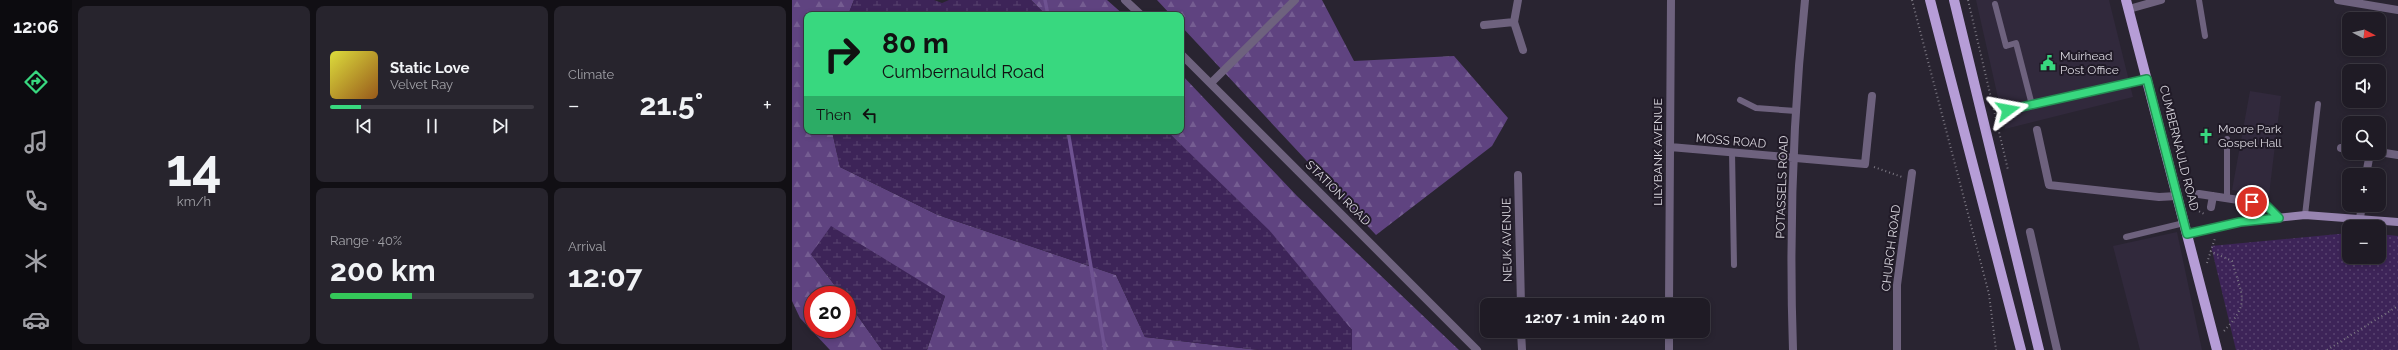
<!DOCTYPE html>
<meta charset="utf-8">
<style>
body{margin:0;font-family:Raleway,sans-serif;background:#27242d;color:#f1f3f6;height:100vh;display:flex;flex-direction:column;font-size:15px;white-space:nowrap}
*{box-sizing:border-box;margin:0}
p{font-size:13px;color:#a1a1a7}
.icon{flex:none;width:22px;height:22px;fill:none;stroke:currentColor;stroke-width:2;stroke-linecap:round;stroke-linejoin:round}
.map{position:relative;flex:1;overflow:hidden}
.details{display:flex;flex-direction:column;gap:6px;padding:6px;background:#110f14;width:720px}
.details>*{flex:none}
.top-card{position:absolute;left:12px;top:12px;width:380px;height:122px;border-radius:8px;box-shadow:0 2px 6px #0003,0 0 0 1px #3c3942;background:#38d87f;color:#111;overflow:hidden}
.needle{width:26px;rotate:97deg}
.fabs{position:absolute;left:1550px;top:12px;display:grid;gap:8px}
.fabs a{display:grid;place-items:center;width:44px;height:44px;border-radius:8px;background:#1f1b25;box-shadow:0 2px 6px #0003,0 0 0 1px #3c3942;font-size:20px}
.speed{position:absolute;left:12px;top:286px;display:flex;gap:8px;font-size:20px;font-weight:700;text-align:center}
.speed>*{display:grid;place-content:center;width:52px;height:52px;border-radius:50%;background:#1f1b25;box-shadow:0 2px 6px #0003,0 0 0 1px #3c3942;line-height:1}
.speed .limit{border:6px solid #d22;background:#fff;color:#111}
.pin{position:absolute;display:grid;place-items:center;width:34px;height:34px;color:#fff;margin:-17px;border:2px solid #fff;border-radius:50%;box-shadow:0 1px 4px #0007}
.me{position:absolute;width:44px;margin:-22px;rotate:77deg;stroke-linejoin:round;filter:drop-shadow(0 0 3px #0008)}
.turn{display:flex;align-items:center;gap:14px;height:84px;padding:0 12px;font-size:18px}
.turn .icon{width:52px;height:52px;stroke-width:2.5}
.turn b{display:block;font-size:28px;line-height:34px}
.then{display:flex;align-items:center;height:38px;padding:0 12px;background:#0003;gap:8px;font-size:15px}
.big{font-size:30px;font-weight:700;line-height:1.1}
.details .widget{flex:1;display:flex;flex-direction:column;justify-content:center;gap:6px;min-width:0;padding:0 14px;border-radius:8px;background:#27242d}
.details .dial{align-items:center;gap:0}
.dial b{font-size:52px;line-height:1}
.song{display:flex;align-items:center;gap:12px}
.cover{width:48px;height:48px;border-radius:6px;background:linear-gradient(135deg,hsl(60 70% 55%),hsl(30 70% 35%))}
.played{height:4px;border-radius:2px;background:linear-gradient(90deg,#38d87f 15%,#3c3942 15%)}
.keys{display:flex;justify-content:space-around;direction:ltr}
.heat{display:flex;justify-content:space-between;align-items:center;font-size:22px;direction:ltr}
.charge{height:6px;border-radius:3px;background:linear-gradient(90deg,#34c759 40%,#3c3942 0)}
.details .tiles{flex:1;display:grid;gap:6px;grid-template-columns:repeat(3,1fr)}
.widget:first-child{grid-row:span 2}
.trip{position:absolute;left:688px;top:298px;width:230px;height:40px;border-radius:8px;background:#1f1b25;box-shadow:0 2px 6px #0003,0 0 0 1px #3c3942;font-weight:700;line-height:40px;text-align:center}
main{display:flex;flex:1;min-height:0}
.dock{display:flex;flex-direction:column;width:72px;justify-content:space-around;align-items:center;background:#0c0b0f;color:#a1a1a7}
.dock .icon{width:28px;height:28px}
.dock .on{color:#38d87f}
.dock b{font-size:18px;color:#f1f3f6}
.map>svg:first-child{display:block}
.built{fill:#31293c}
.forest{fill:url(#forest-firs)}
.wetland{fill:url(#wetland-marsh)}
.park{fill:url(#park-dots)}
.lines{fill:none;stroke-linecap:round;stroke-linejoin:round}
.stream{stroke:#6e5291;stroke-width:3.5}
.path{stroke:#7c7883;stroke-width:2;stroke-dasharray:1 3;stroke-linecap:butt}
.service{stroke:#6e627e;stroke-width:6}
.minor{stroke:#6e627e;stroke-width:8}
.secondary{stroke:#9784b0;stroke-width:8}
.primary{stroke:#b69dd7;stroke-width:10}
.route-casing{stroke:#248c53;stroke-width:10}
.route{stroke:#38d87f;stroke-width:7}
.labels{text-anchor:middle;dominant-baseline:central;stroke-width:4;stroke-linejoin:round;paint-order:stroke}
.poi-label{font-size:12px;fill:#d9d6de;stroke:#201a27;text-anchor:start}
.street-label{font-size:12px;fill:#d9d6de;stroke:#201a27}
</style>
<main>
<nav class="dock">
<b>12:06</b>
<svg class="icon on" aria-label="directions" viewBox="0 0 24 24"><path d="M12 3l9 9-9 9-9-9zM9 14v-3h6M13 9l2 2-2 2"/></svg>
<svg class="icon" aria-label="music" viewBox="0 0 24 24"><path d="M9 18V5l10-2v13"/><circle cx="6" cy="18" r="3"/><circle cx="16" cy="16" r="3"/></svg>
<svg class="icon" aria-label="phone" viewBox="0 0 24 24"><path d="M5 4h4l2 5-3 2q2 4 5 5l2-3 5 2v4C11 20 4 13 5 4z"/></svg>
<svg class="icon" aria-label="climate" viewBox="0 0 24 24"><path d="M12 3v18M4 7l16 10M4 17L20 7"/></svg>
<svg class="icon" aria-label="car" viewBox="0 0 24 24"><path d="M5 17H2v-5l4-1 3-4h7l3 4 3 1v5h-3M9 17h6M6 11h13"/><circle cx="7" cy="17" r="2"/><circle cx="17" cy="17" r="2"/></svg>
</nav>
<section class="details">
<div class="tiles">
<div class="widget dial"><b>14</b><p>km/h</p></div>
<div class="widget">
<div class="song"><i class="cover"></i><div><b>Static Love</b><p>Velvet Ray</p></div></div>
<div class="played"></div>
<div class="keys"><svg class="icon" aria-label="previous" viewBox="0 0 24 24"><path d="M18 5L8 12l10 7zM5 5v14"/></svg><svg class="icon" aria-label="pause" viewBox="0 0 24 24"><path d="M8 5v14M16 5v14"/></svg><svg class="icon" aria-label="next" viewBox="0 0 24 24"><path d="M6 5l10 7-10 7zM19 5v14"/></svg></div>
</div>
<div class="widget"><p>Climate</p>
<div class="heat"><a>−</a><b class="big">21.5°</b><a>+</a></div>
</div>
<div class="widget"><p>Range · 40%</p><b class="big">200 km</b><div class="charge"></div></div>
<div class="widget"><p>Arrival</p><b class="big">12:07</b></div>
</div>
</section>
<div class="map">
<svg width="1606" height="350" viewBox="0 0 1606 350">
<defs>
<pattern id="forest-firs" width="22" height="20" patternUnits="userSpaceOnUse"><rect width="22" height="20" fill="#5f4380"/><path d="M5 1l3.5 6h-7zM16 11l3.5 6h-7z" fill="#755d92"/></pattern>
<pattern id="wetland-marsh" width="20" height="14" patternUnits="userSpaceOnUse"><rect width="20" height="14" fill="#3d2458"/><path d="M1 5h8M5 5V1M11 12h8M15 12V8" fill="none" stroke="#584370"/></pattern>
<pattern id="park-dots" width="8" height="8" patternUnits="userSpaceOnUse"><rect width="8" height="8" fill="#3d2458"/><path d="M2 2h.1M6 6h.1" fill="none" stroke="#584370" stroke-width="1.8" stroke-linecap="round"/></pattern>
</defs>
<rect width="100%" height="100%" fill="#292431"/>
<path class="built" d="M1184,0H1317L1341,97L1213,129Z
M1458,91L1489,96L1477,195L1440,190Z
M1385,232L1410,350H1348L1321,246Z"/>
<path class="forest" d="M0,0H62L56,15H15V131H40L48,167L146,215L324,275L353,337L467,350H135L153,296L19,254L50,295H21V329H55V301L90,350H38L8,318L0,301Z
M239,0H315L332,15H254Z
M365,0H530L562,61L662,56L716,118L700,146L584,235L389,26V15H379Z
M389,74L505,196L667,350H560V330L375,131H389Z"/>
<path class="wetland" d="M62,0H142L150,3L157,0H239L254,15H56Z
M40,131H375L478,231L560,330V350H467L353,337L324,275L146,215L48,167Z
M39,226L153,296L135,350H90L55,301V295H50L19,254Z"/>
<path class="park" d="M1557,233V257H1587V234L1606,236V350H1444L1419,246Z"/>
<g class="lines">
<path class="stream" d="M253,0L256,15
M276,131L313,350"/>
<path class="path" d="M1120,0L1197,294L1204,350
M1176,0L1216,170
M1082,167L1110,177
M1394,181L1399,191
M1401,202L1403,209L1412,214
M1418,251L1440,261C1450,297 1459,302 1432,331
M1415,263L1423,238
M1535,350L1606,306"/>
<path class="service" d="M1407,0L1413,36
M1203,4L1214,46L1224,43L1240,105
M948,100L964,108L1004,111
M1216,110L1355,79
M1435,139V199
M940,152L942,265
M1513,215L1526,104
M1334,237L1392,223"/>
<path class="minor" d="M333,0L349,15
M1546,0L1606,10
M1337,9L1369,0
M722,22L731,50
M692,25L722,22L726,0
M389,54L685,350
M419,83L503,0
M1245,130L1257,185L1367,197L1385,196
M878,147L1073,164L1080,96
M1549,148L1557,149
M1587,152L1606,155
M726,175L729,305
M1574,175L1578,153
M1407,194L1473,204L1487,218
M1419,207L1421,196
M1568,218L1570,205
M1238,232L1265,350
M877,305L879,0
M729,331L730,350
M877,350V331
M1001,350C997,235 1001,115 1013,0
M1105,350V285L1120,173"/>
<path class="secondary" d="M1395,234L1448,222L1513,215L1606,222"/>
<path class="primary" d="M1138,0L1229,350
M1162,0L1247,350
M1334,0L1425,350"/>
</g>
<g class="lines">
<defs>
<path id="route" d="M1216,110L1355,79L1395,234L1448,222L1487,218L1473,204L1460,202"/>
</defs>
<use href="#route" class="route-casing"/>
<use href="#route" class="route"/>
</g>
<defs>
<symbol id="civic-bare" viewBox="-9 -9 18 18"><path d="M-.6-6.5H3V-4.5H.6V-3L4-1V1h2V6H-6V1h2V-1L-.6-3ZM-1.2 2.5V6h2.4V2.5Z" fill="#38d87f" stroke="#201a27" stroke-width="2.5" paint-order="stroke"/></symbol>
<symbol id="church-bare" viewBox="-9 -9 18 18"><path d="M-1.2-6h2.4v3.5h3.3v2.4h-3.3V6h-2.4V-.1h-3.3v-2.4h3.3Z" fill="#38d87f" stroke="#201a27" stroke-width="2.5" paint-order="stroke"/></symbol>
</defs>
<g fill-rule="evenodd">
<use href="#civic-bare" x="1245" y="52" width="22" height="22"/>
<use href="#church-bare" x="1403" y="125" width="22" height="22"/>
</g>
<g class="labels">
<g class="poi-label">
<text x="1268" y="56">Muirhead<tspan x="1268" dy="14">Post Office</tspan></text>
<text x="1426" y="129">Moore Park<tspan x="1426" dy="14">Gospel Hall</tspan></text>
</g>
<g class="street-label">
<text transform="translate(939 141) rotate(5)">MOSS ROAD</text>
<text transform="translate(1387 148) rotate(76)">CUMBERNAULD ROAD</text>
<text transform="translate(866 152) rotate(-90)">LILYBANK AVENUE</text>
<text transform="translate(990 187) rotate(-88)">POTASSELS ROAD</text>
<text transform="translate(546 193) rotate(45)">STATION ROAD</text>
<text transform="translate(715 240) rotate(-91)">NEUK AVENUE</text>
<text transform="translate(1099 248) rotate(-83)">CHURCH ROAD</text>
</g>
</g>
</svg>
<div class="fabs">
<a><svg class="needle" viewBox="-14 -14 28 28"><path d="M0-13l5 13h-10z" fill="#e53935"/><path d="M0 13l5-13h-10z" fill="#a1a1a7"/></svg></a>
<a><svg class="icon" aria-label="sound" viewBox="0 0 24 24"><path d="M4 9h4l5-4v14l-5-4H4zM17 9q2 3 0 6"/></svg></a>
<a><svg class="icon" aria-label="search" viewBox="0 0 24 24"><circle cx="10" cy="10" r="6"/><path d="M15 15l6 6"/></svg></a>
<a>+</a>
<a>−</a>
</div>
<div class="speed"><div class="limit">20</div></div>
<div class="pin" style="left:1460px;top:202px;background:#d93025"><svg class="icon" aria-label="arrive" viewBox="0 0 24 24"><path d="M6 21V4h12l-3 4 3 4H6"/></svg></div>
<svg class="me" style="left:1216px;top:110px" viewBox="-20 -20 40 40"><path d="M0-17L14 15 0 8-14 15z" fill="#38d87f" stroke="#fff" stroke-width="4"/></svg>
<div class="trip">12:07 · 1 min · 240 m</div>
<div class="top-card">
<div class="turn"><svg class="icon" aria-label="right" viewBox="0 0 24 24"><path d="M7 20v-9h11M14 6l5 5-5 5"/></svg><div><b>80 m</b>Cumbernauld Road</div></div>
<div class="then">Then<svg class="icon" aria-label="left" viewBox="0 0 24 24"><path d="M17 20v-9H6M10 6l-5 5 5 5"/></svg></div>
</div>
</div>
</main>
